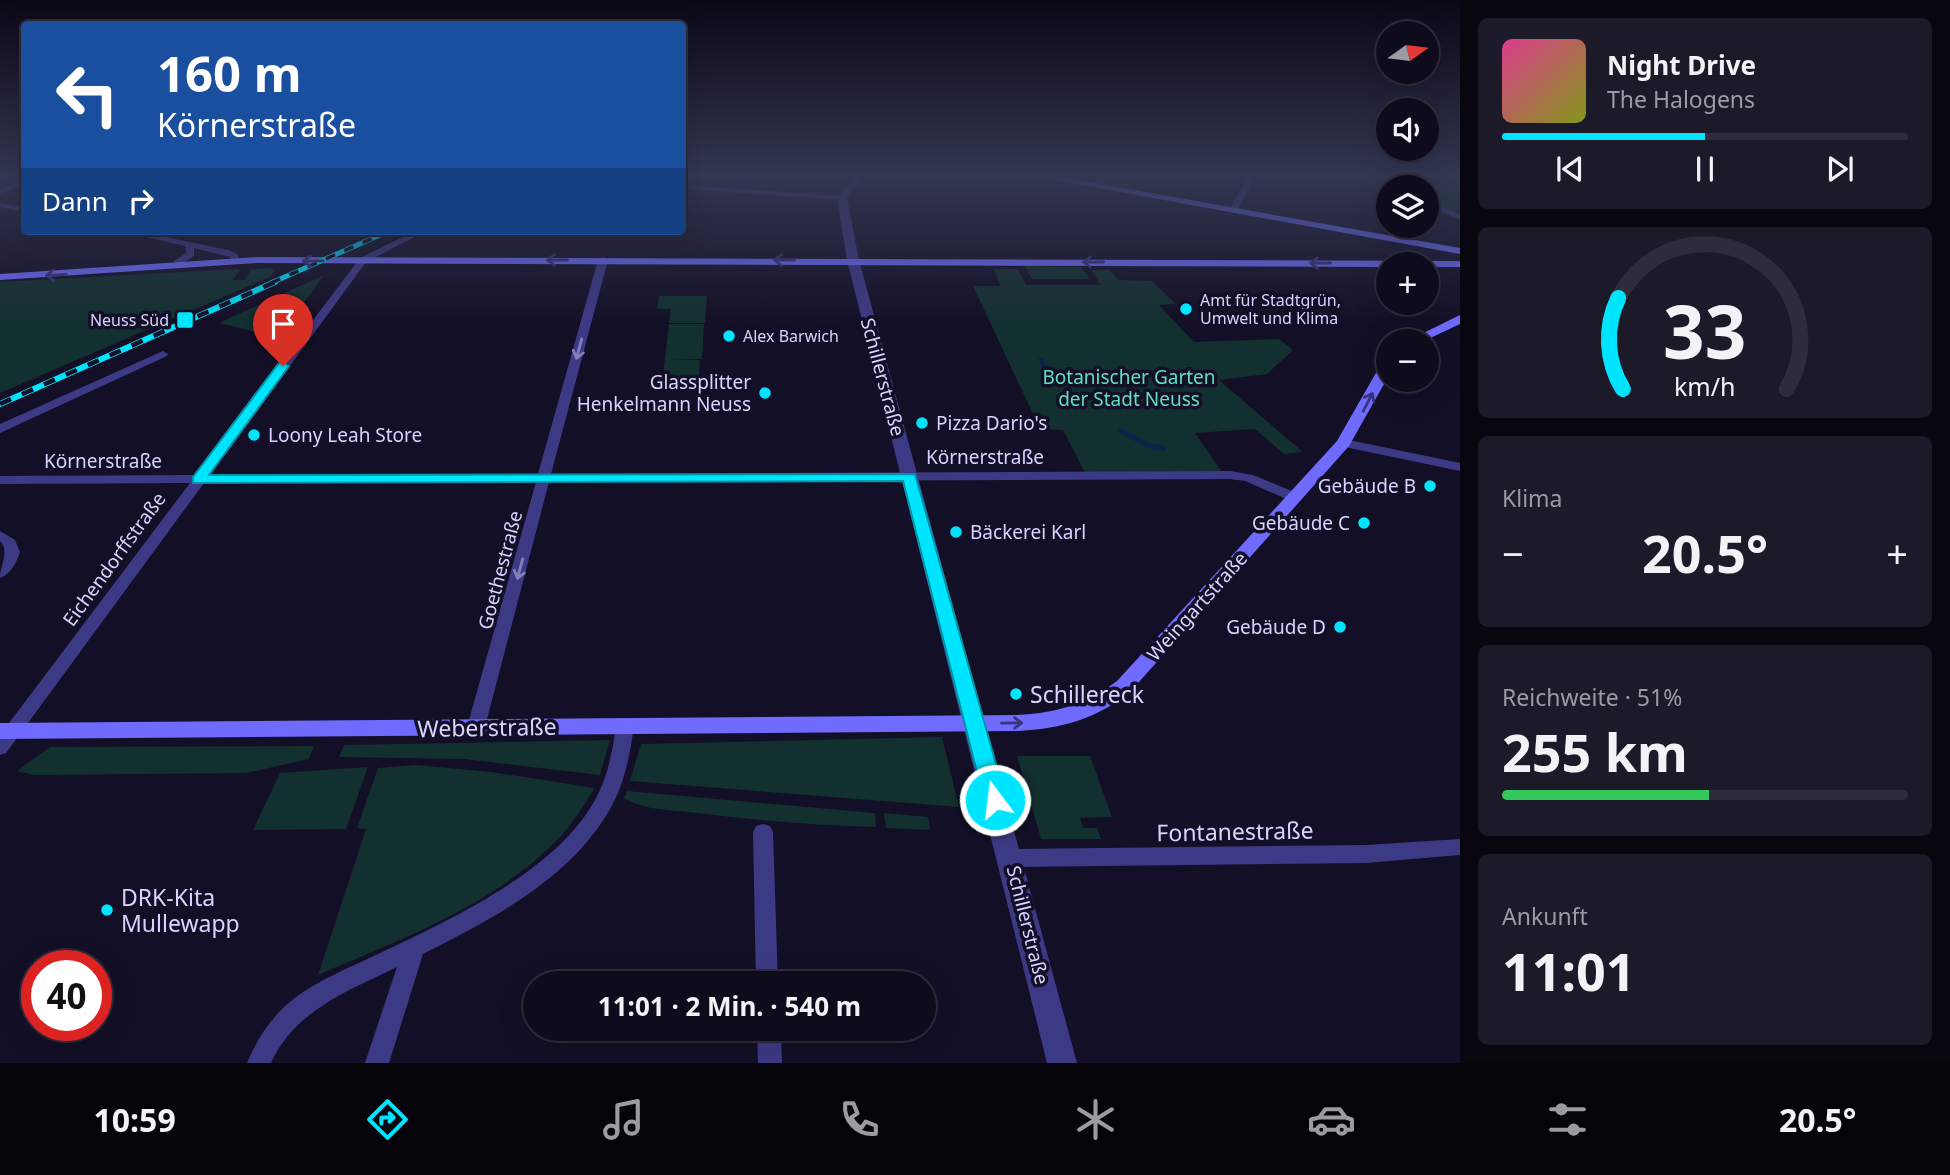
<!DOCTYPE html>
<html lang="de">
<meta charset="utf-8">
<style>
body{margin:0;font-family:"Noto Sans",sans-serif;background:#1c1929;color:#f1f3f6;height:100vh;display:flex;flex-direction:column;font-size:26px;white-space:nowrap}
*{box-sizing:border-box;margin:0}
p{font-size:23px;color:#9b9ba3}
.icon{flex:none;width:38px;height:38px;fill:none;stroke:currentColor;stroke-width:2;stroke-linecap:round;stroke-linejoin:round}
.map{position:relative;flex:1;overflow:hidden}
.panel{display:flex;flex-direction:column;gap:18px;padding:18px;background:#08060f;width:490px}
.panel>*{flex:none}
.top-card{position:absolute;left:21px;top:21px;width:665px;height:214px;border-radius:7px;box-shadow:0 7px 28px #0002,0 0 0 2px #2e2b3b;background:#1a4fa0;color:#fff;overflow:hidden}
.needle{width:46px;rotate:76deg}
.tools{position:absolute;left:1376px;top:21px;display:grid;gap:14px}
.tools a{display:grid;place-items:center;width:63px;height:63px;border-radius:50%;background:#0e0b1c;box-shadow:0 7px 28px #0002,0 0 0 2px #2e2b3b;font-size:35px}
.speed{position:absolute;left:21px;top:950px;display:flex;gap:14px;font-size:35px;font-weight:700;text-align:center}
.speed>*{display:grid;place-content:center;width:91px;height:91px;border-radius:50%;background:#0e0b1c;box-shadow:0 7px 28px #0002,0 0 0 2px #2e2b3b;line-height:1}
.speed .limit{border:10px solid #d22;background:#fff;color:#111}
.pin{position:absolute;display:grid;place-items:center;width:60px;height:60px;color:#fff;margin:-72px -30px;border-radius:50% 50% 50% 0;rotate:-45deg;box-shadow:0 0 7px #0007}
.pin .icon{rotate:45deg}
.me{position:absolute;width:77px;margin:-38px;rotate:345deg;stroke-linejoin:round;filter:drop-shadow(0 0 5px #0008)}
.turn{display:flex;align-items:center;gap:24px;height:147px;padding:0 21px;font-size:32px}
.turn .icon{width:91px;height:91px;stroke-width:2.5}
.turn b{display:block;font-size:49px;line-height:60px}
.then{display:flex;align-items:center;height:66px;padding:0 21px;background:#0003;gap:14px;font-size:26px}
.big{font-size:52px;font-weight:700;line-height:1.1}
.panel .tile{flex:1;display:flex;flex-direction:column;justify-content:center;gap:10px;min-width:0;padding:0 24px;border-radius:10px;background:#1c1929}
.panel .dial{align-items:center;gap:0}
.dial svg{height:182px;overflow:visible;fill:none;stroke:#2e2b3b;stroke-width:7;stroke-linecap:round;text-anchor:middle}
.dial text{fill:#f1f3f6;stroke:none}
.song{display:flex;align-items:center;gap:21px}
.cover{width:84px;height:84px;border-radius:10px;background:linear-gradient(135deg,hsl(330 70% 55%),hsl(70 70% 35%))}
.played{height:7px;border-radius:4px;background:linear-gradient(90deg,#00e5ff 50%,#2e2b3b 50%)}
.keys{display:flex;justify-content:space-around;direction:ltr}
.heat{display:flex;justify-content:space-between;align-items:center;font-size:38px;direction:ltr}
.charge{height:10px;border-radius:5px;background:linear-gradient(90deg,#34c759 51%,#2e2b3b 0)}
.trip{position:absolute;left:523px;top:971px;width:413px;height:70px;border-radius:35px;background:#0e0b1c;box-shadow:0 7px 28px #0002,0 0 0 2px #2e2b3b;font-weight:700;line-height:70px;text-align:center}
.menu{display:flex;height:112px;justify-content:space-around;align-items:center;background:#06040b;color:#9b9ba3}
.menu .icon{width:49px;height:49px}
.menu .on{color:#00e5ff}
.menu b{font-size:32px;color:#f1f3f6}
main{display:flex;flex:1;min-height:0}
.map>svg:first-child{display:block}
.green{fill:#12302f}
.water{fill:#0c2248}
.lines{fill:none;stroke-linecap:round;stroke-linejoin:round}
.stream{stroke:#0c2248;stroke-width:5}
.minor{fill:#3d3a85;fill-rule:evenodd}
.tertiary{fill:#3d3a85;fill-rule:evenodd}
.secondary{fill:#6f6bff;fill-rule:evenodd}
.rail-far1-casing{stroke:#00e5ff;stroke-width:5}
.rail-casing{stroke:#00e5ff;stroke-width:6}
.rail-far1{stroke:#130f26;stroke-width:3.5;stroke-dasharray:10;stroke-linecap:butt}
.rail{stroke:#130f26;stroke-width:4.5;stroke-dasharray:12;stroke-linecap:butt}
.oneway{stroke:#38347d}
.oneway2{stroke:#837fbc}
.route{fill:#00e5ff;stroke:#0095a6;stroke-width:2}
.poi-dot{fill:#00e5ff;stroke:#130f26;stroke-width:2.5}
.labels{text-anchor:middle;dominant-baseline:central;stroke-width:7;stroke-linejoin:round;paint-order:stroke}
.far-poi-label{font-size:16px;fill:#d9d4ff;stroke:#130f26;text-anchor:start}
.street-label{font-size:19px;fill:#d9d4ff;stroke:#130f26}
.park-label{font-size:19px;fill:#5fe0c0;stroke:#130f26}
.poi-label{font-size:19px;fill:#d9d4ff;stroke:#130f26;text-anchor:end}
.near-poi-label{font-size:23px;fill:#d9d4ff;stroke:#130f26;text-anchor:start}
.near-street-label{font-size:23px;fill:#d9d4ff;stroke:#130f26}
</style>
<main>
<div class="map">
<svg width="1460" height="1063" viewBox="0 0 1460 1063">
<rect width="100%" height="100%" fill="#130f26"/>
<path class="green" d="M1371,176H1460V216L1426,201V187H1395Z
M1025,266L1081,267L1090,279H1032Z
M270,268L275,270L270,277L0,393V282L240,269L233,280H244L252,269Z
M993,269H1018L1026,285H1101L1091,270H1110L1118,280L1152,281L1176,304L1159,305L1194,342L1279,339L1293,350L1267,374L1219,380L1303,452L1284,454L1255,429L1195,433L1222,472L1085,473L1063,430L1040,429L973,286H1001Z
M324,275L284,331L268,333L271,329H264L260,333L219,323Z
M659,296H707L705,323H669L671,309H657Z
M669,324H704L702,359L670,360H700L698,392H661Z
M942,737L959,807L630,781L641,744Z
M610,740L600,775L464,759L339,757L344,745Z
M314,746L309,759L246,773L34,775L17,771L50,747Z
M1017,756H1090L1112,817L1080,818L1083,828H1097L1101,839H1041Z
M416,765L491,772L595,788C585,803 574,822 561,836C496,905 403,938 318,975L366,829L357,828L378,768Z
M368,767L346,829L253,830L280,773Z
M627,791L875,813L876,827C816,825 758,821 698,813C674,810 645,811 624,798Z
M884,813L928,817L930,830L886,828Z"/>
<path class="water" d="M1038,358H1043L1046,364L1089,381L1079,386C1054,387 1047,378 1038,358Z"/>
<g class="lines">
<path class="stream" d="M1121,431L1150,446L1164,449"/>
<path class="minor" d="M1249,176H1256L1236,212H1230L1229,210Z
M1365,176H1375L1396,187L1388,188Z
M24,179V184L0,194V189Z
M682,185L842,196L846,198L842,200L682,189Z
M1426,200L1460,215V220L1426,205Z
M0,203L24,208V212L0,207Z
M121,231H137L228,250L237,254L240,261L232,263L230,257L194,248V256L180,265H174V261L186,253L185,246Z
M415,231H426L366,262L210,475L538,474L598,260L603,257L608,260L551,474L1230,471L1253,475L1299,494L1301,497L1294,501L1289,500L1245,481L1230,479L549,482L485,727L482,732L476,734L470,732L467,727L536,482L204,483L6,753L0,755V735L190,483L0,484V476L196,475L360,258Z
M163,351L168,354L167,356L0,433V424Z
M1344,439L1460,463V471L1340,446L1338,443Z
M0,531L15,540L20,552C17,562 10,575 0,578C0,565 10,551 0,541Z
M625,718L631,720L634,725C631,748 627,771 618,793C583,872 497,917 423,954L389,1063H365L397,967C348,991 295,1010 271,1063H247C275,996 317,983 378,954C450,920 564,868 599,792C609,771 613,748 616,725L619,720Z
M763,824L770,826L773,832L778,984H756L753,832L756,826Z
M1460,839V855L1366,863L1011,867L1004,864L1001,858L1004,852L1011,849L1366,845Z
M757,1029H781L782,1063H758Z"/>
<path class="tertiary" d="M855,176H864L847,198L859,260L1077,1063H1047L847,260L837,198Z"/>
<path class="secondary" d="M1033,176H1056L1460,248V254Z
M257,257L1460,261V267H1426V264H1388V267L257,263L0,280V274Z
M1460,315V324L1424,341H1407Z
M1388,360V377L1349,446L1131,691C1097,719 1061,729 1017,731L0,739V723L1017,715C1056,713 1085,705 1117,681L1337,441L1381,364Z"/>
<defs>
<path id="rail-far1" d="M271,283L389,231"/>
<path id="rail" d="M0,404L275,282"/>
</defs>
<use href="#rail-far1" class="rail-far1-casing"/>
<use href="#rail" class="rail-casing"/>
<use href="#rail-far1" class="rail-far1"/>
<use href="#rail" class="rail"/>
</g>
<defs><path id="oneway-shaft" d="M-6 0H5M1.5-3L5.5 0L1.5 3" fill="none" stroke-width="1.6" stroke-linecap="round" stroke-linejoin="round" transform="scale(1.75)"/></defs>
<g class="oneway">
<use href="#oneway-shaft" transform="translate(557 260) rotate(180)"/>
<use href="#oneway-shaft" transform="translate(784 260) rotate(-180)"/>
<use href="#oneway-shaft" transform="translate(313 261) rotate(179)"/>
<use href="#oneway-shaft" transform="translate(1093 262) rotate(-180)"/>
<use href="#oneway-shaft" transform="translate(1320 263) rotate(-180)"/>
<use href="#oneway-shaft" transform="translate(56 275) rotate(177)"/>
<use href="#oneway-shaft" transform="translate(1368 402) rotate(-63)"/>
<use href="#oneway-shaft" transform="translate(1012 723) rotate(-1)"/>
</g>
<g class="oneway2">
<use href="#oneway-shaft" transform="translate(579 349) rotate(105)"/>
<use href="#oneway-shaft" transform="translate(520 569) rotate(105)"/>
</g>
<linearGradient id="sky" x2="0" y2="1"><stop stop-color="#0a0815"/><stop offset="0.54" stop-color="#333752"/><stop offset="1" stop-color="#333752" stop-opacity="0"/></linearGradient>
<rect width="1460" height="325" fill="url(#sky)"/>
<path class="route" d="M283,362L289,366L209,475L915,474L1006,800L1003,806L995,809L988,806L984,800L903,481L193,483V477L279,363Z"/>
<g class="poi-dot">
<circle cx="1186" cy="309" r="7"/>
<rect x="176" y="311" width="18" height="18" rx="3.5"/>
<circle cx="729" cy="336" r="7"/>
<circle cx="765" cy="393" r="7"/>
<circle cx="922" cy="423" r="7"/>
<circle cx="254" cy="435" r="7"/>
<circle cx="1430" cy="486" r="7"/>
<circle cx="1364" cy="523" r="7"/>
<circle cx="956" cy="532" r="7"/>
<circle cx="1340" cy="627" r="7"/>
<circle cx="1016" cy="694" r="7"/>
<circle cx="107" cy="910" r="7"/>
</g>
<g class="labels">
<g class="far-poi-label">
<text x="1200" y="300">Amt für Stadtgrün,<tspan x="1200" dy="18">Umwelt und Klima</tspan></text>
<text x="169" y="320" text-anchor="end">Neuss Süd</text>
<text x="743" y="336">Alex Barwich</text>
</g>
<g class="street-label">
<text transform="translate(883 377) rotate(75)">Schillerstraße</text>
<text x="985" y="457">Körnerstraße</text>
<text x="103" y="461">Körnerstraße</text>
<text transform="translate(114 559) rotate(-54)">Eichendorffstraße</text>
<text transform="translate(500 570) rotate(-75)">Goethestraße</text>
<text transform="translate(1197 606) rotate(-48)">Weingartstraße</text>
<text transform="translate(1028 925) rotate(76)">Schillerstraße</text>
</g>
<g class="park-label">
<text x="1129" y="377">Botanischer Garten<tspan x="1129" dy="22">der Stadt Neuss</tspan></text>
</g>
<g class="poi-label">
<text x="751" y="382">Glassplitter<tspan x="751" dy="22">Henkelmann Neuss</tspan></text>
<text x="936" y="423" text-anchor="start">Pizza Dario's</text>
<text x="268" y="435" text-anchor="start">Loony Leah Store</text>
<text x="1416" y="486">Gebäude B</text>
<text x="1350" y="523">Gebäude C</text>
<text x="970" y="532" text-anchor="start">Bäckerei Karl</text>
<text x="1326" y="627">Gebäude D</text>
</g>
<g class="near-poi-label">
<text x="1030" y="694">Schillereck</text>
<text x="121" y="897">DRK-Kita<tspan x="121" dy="26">Mullewapp</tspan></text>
</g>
<g class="near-street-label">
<text transform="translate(487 727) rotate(-1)">Weberstraße</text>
<text transform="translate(1235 831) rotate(-1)">Fontanestraße</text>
</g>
</g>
</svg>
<div class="tools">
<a><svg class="needle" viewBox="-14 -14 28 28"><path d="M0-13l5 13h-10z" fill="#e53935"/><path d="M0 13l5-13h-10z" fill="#9b9ba3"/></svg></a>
<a><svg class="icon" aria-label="sound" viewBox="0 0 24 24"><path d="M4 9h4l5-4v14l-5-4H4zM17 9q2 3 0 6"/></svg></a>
<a><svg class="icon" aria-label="layers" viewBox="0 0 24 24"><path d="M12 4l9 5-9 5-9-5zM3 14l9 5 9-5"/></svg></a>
<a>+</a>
<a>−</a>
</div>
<div class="speed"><div class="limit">40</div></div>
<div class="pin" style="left:283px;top:366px;background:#d93025"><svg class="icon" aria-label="arrive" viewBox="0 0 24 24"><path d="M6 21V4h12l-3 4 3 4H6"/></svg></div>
<svg class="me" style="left:995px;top:800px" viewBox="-20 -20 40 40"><circle r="17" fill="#00e5ff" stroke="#fff" stroke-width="3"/><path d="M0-11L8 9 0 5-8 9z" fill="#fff"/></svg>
<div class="trip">11:01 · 2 Min. · 540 m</div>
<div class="top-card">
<div class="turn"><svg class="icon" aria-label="left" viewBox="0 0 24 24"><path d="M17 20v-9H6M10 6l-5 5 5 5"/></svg><div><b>160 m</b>Körnerstraße</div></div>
<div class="then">Dann<svg class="icon" aria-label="right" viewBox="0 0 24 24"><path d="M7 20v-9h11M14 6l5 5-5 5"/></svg></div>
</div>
</div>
<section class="panel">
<div class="tile">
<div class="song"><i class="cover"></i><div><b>Night Drive</b><p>The Halogens</p></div></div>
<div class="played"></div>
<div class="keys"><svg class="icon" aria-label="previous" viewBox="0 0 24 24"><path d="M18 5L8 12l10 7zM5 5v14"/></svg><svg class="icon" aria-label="pause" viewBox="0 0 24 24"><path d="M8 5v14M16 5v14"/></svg><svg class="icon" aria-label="next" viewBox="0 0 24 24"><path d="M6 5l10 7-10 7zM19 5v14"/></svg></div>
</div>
<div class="tile dial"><svg viewBox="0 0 100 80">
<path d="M14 69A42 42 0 1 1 86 69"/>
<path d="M14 69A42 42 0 0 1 12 29" stroke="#00e5ff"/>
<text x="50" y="56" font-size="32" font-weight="700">33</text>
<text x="50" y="72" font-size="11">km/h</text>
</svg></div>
<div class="tile"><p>Klima</p>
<div class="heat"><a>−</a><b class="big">20.5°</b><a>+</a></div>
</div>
<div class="tile"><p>Reichweite · 51%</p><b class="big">255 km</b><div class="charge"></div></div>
<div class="tile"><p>Ankunft</p><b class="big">11:01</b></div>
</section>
</main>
<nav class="menu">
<b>10:59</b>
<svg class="icon on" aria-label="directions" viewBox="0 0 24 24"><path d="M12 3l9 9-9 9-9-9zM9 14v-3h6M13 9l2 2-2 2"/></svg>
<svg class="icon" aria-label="music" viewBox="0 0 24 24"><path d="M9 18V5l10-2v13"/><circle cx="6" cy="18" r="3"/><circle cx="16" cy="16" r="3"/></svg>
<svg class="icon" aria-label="phone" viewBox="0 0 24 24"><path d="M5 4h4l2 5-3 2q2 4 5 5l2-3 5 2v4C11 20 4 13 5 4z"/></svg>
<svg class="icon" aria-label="climate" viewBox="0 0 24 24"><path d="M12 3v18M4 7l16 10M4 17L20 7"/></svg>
<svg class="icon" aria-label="car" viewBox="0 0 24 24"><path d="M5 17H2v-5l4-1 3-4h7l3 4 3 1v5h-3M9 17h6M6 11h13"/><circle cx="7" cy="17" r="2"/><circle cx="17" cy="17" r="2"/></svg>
<svg class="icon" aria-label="filters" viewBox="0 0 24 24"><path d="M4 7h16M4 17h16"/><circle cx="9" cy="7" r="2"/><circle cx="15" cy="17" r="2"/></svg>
<b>20.5°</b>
</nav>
